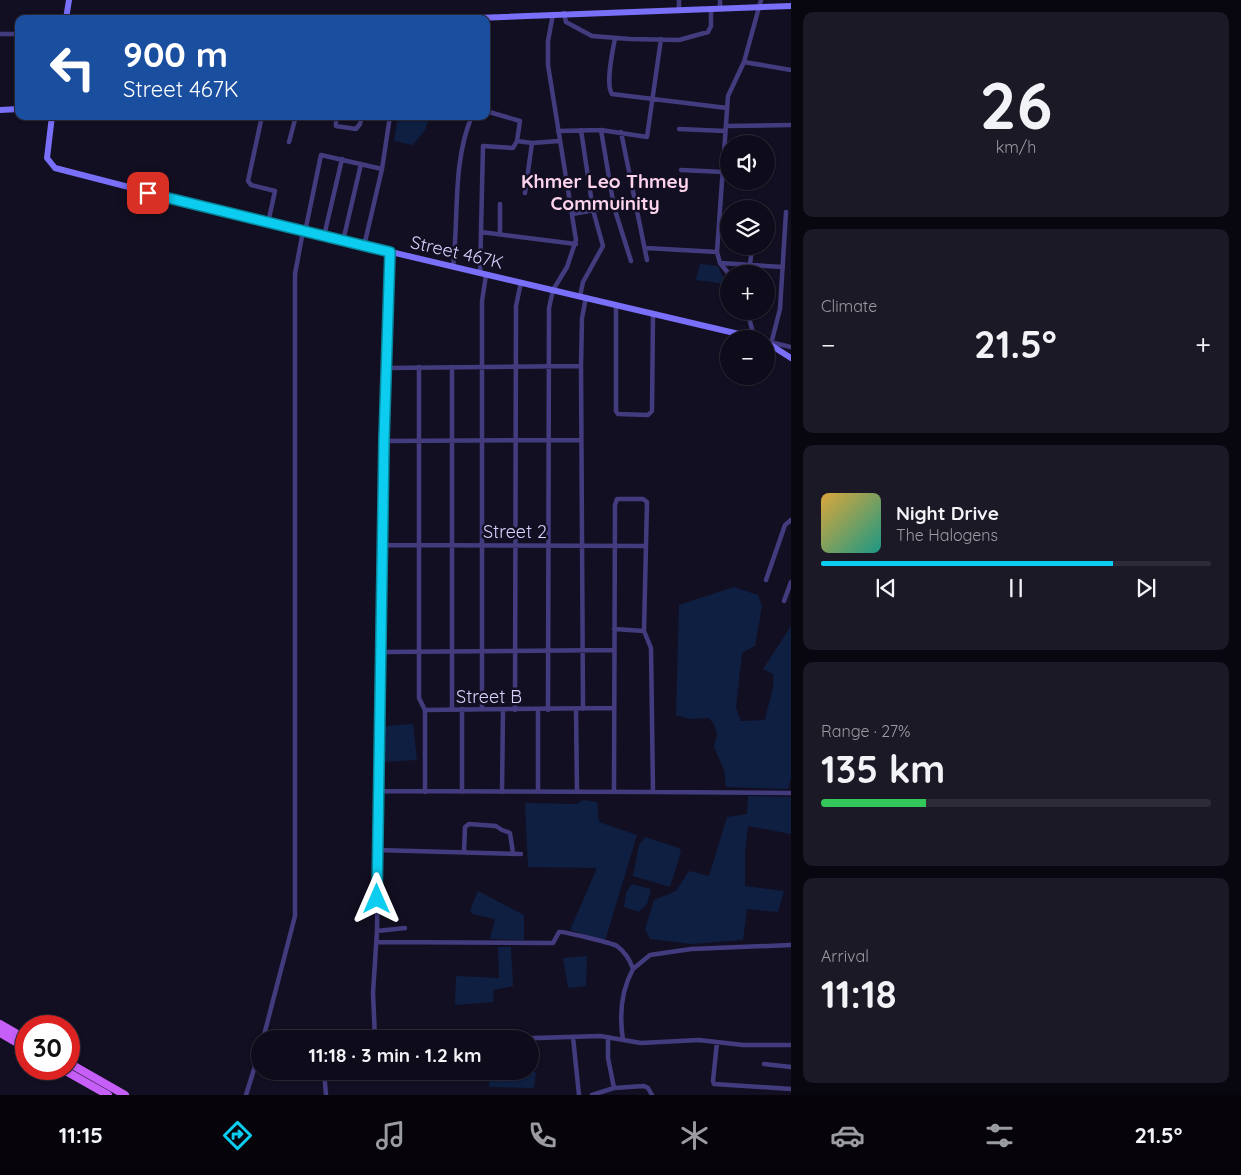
<!DOCTYPE html>
<meta charset="utf-8">
<style>
body{margin:0;font-family:Quicksand,sans-serif;background:#1c1927;color:#f1f3f6;height:100vh;display:flex;flex-direction:column;font-size:19px;white-space:nowrap}
*{box-sizing:border-box;margin:0}
p{font-size:16px;color:#9b9ba2}
.icon{flex:none;width:28px;height:28px;fill:none;stroke:currentColor;stroke-width:2;stroke-linecap:round;stroke-linejoin:round}
.map{position:relative;flex:1;overflow:hidden}
.details{display:flex;flex-direction:column;gap:12px;padding:12px;background:#08060e;width:450px}
.details>*{flex:none}
.guide{position:absolute;left:15px;top:15px;width:475px;height:105px;border-radius:10px;box-shadow:0 1px 4px #0004,0 0 0 1px #2e2b39;background:#1a4fa0;color:#fff;overflow:hidden}
.tools{position:absolute;left:720px;top:135px;display:grid;gap:10px}
.tools a{display:grid;place-items:center;width:55px;height:55px;border-radius:50%;background:#0e0b1a;box-shadow:0 1px 4px #0004,0 0 0 1px #2e2b39;font-size:25px}
.speed{position:absolute;left:15px;top:1015px;display:flex;gap:10px;font-size:25px;font-weight:700;text-align:center}
.speed>*{display:grid;place-content:center;width:65px;height:65px;border-radius:50%;background:#0e0b1a;box-shadow:0 1px 4px #0004,0 0 0 1px #2e2b39;line-height:1}
.speed .limit{border:8px solid #d22;background:#fff;color:#111}
.pin{position:absolute;display:grid;place-items:center;width:42px;height:42px;color:#fff;margin:-21px;border-radius:10px;box-shadow:0 2px 8px #0006}
.me{position:absolute;width:55px;margin:-28px;rotate:0deg;stroke-linejoin:round;filter:drop-shadow(0 0 4px #0008)}
.turn{display:flex;align-items:center;gap:18px;height:105px;padding:0 25px;font-size:22px}
.turn .icon{width:65px;height:65px;stroke-width:2.5}
.turn b{display:block;font-size:35px;line-height:42px}
.big{font-size:38px;font-weight:700;line-height:1.1}
.details .card{flex:1;display:flex;flex-direction:column;justify-content:center;gap:8px;min-width:0;padding:0 18px;border-radius:10px;background:#1c1927}
.details .dial{align-items:center;gap:0}
.dial b{font-size:65px;line-height:1}
.song{display:flex;align-items:center;gap:15px}
.cover{width:60px;height:60px;border-radius:8px;background:linear-gradient(135deg,hsl(40 70% 55%),hsl(170 70% 35%))}
.played{height:5px;border-radius:2px;background:linear-gradient(90deg,#0ccdef 75%,#2e2b39 75%)}
.keys{display:flex;justify-content:space-around;direction:ltr}
.heat{display:flex;justify-content:space-between;align-items:center;font-size:28px;direction:ltr}
.charge{height:8px;border-radius:4px;background:linear-gradient(90deg,#34c759 27%,#2e2b39 0)}
.trip{position:absolute;left:251px;top:1030px;width:288px;height:50px;border-radius:25px;background:#0e0b1a;box-shadow:0 1px 4px #0004,0 0 0 1px #2e2b39;font-weight:700;line-height:50px;text-align:center}
.tabs{display:flex;height:80px;justify-content:space-around;align-items:center;background:#06040a;color:#9b9ba2}
.tabs .icon{width:35px;height:35px}
.tabs .active{color:#0ccdef}
.tabs b{font-size:22px;color:#f1f3f6}
main{display:flex;flex:1;min-height:0}
.map>svg:first-child{display:block}
.water{fill:#0e1f42}
.lines{fill:none;stroke-linecap:round;stroke-linejoin:round}
.street{stroke:#423c7f;stroke-width:4.5}
.secondary{stroke:#796ff8;stroke-width:6}
.primary{stroke:#c55ff7;stroke-width:8}
.route-casing{stroke:#08859b;stroke-width:12}
.route{stroke:#0ccdef;stroke-width:9}
.labels{text-anchor:middle;dominant-baseline:central;stroke-width:5;stroke-linejoin:round;paint-order:stroke}
.street-label{font-size:18px;fill:#d9d2fd;stroke:#130f22}
.neighbourhood-label{font-size:19px;font-weight:bold;fill:#fdd4ec;stroke:#130f22}
</style>
<main>
<div class="map">
<svg width="791" height="1095" viewBox="0 0 791 1095">
<rect width="100%" height="100%" fill="#130f22"/>
<path class="water" d="M398,116H430L425,130L413,145L394,141Z
M700,264L718,266L726,284L696,280Z
M734,587L758,595L762,606L755,646L742,653L736,708L741,721L765,720C768,704 775,689 773,674L763,669L791,626V778L788,789L726,787L724,770L714,747L717,735L715,726L709,718L689,719L676,715L679,605Z
M413,724L417,760L384,762L385,726Z
M748,796L791,797V834L748,826L745,852V886L784,891L778,912L747,909L743,940L692,944L650,939L645,929L654,900L676,891L689,871L709,876L727,817L747,814Z
M583,800L597,802L599,822L637,835L605,941L570,930L597,868L528,867L525,803L576,804Z
M645,837L679,848L681,852L670,887L633,876L639,845Z
M632,884L651,889L647,904L639,912L624,907L626,893Z
M478,891L524,915V940L490,939L495,919L472,914L470,910Z
M498,947H511L513,986L494,990L493,1002L455,1005L456,976L499,978Z
M587,956L586,986L568,988L563,958Z
M490,1071L536,1072L534,1088L489,1087Z"/>
<g class="lines">
<path class="street" d="M720,0V9
M679,11V0
M564,13L566,22L592,36L630,39L679,40L708,32L711,26V10
M0,34H19
M615,38C613,50 605,84 612,94L727,108
M744,62L791,70
M262,116L248,181L251,185L275,191L268,223
M336,116V126L356,129L360,124L362,116
M726,126L791,125
M679,129L725,131
M601,130L614,207L631,261
M558,131L601,130L647,137L661,39
M621,132L647,260
M517,141L532,143
M289,142L296,116
M681,170L723,172
M525,193L532,143L559,141
M786,212L780,309L771,344L774,343L791,347
M572,214L634,203
M305,232L321,155L382,169
M481,232L576,244
M500,234V204
M324,236L342,159
M343,241L361,164
M364,246L382,169L390,116
M646,248L717,252
M720,263L783,267
M750,265L752,246
M453,267C459,218 452,162 472,116
M480,274L483,146L513,148L517,141L520,121L486,111
M729,274L720,263L717,252L728,96L744,62L761,0
M580,296L583,282L603,246L593,210L581,130
M616,304V411L618,414L648,415L652,411L653,313
M747,311L754,336
M419,367V698L425,710
M452,367V710
M386,368L581,366
M384,441L581,440
M384,545L646,546
M766,580L785,525L791,520
M784,601L791,582
M614,629L644,631
M381,652L614,650
M482,709V301L486,275
M576,709L577,791
M583,709L581,366L582,318L586,297
M425,710L613,708
M425,710V792
M515,710L516,306L521,282
M548,710L549,308L553,290L567,267L576,240L548,65V41L553,14
M379,791L653,792L651,648L644,631L647,502L643,499H617L615,505L614,790
M538,791V710
M462,792V709
M502,792L503,710
M653,792L791,793
M377,850L521,854
M464,852L465,827L469,824L496,826L502,830L510,833L513,853
M377,931L405,928
M376,942L553,943L559,932C562,931 612,943 617,946C625,952 630,960 633,969C621,991 619,1015 623,1040
M633,969L650,955L691,949L791,945
M573,1037L579,1095
M608,1037V1058L614,1088
M263,1039L295,916V274L303,231
M375,1039L373,993L377,931L384,441L390,252
M504,1039L600,1036L641,1043L699,1040L743,1045H791
M717,1042L713,1081L714,1084L791,1089
M764,1064L791,1067
M324,1071L326,1095
M246,1095L260,1050
M592,1095L614,1088L644,1086L648,1088L652,1095"/>
<path class="secondary" d="M66,19L69,0
M450,19L791,6
M0,110L19,109
M52,116L47,158L55,168L268,223L760,339
M766,342L791,358"/>
<path class="primary" d="M0,1024L26,1039
M0,1033L26,1048
M69,1063L125,1095
M62,1069L108,1095"/>
</g>
<g class="lines">
<defs>
<path id="route" d="M148,193L390,252L384,440L377,899"/>
</defs>
<use href="#route" class="route-casing"/>
<use href="#route" class="route"/>
</g>
<g class="labels">
<g class="street-label">
<text transform="translate(457 252) rotate(13)">Street 467K</text>
<text x="515" y="531">Street 2</text>
<text x="489" y="696">Street B</text>
</g>
<g class="neighbourhood-label">
<text x="605" y="181">Khmer Leo Thmey<tspan x="605" dy="22">Commuinity</tspan></text>
</g>
</g>
</svg>
<div class="tools">
<a><svg class="icon" aria-label="sound" viewBox="0 0 24 24"><path d="M4 9h4l5-4v14l-5-4H4zM17 9q2 3 0 6"/></svg></a>
<a><svg class="icon" aria-label="layers" viewBox="0 0 24 24"><path d="M12 4l9 5-9 5-9-5zM3 14l9 5 9-5"/></svg></a>
<a>+</a>
<a>−</a>
</div>
<div class="speed"><div class="limit">30</div></div>
<div class="pin" style="left:148px;top:193px;background:#d93025"><svg class="icon" aria-label="arrive" viewBox="0 0 24 24"><path d="M6 21V4h12l-3 4 3 4H6"/></svg></div>
<svg class="me" style="left:377px;top:899px" viewBox="-20 -20 40 40"><path d="M0-17L14 15 0 8-14 15z" fill="#0ccdef" stroke="#fff" stroke-width="4"/></svg>
<div class="trip">11:18 · 3 min · 1.2 km</div>
<div class="guide">
<div class="turn"><svg class="icon" aria-label="left" viewBox="0 0 24 24"><path d="M17 20v-9H6M10 6l-5 5 5 5"/></svg><div><b>900 m</b>Street 467K</div></div>
</div>
</div>
<section class="details">
<div class="card dial"><b>26</b><p>km/h</p></div>
<div class="card"><p>Climate</p>
<div class="heat"><a>−</a><b class="big">21.5°</b><a>+</a></div>
</div>
<div class="card">
<div class="song"><i class="cover"></i><div><b>Night Drive</b><p>The Halogens</p></div></div>
<div class="played"></div>
<div class="keys"><svg class="icon" aria-label="previous" viewBox="0 0 24 24"><path d="M18 5L8 12l10 7zM5 5v14"/></svg><svg class="icon" aria-label="pause" viewBox="0 0 24 24"><path d="M8 5v14M16 5v14"/></svg><svg class="icon" aria-label="next" viewBox="0 0 24 24"><path d="M6 5l10 7-10 7zM19 5v14"/></svg></div>
</div>
<div class="card"><p>Range · 27%</p><b class="big">135 km</b><div class="charge"></div></div>
<div class="card"><p>Arrival</p><b class="big">11:18</b></div>
</section>
</main>
<nav class="tabs">
<b>11:15</b>
<svg class="icon active" aria-label="directions" viewBox="0 0 24 24"><path d="M12 3l9 9-9 9-9-9zM9 14v-3h6M13 9l2 2-2 2"/></svg>
<svg class="icon" aria-label="music" viewBox="0 0 24 24"><path d="M9 18V5l10-2v13"/><circle cx="6" cy="18" r="3"/><circle cx="16" cy="16" r="3"/></svg>
<svg class="icon" aria-label="phone" viewBox="0 0 24 24"><path d="M5 4h4l2 5-3 2q2 4 5 5l2-3 5 2v4C11 20 4 13 5 4z"/></svg>
<svg class="icon" aria-label="climate" viewBox="0 0 24 24"><path d="M12 3v18M4 7l16 10M4 17L20 7"/></svg>
<svg class="icon" aria-label="car" viewBox="0 0 24 24"><path d="M5 17H2v-5l4-1 3-4h7l3 4 3 1v5h-3M9 17h6M6 11h13"/><circle cx="7" cy="17" r="2"/><circle cx="17" cy="17" r="2"/></svg>
<svg class="icon" aria-label="filters" viewBox="0 0 24 24"><path d="M4 7h16M4 17h16"/><circle cx="9" cy="7" r="2"/><circle cx="15" cy="17" r="2"/></svg>
<b>21.5°</b>
</nav>
